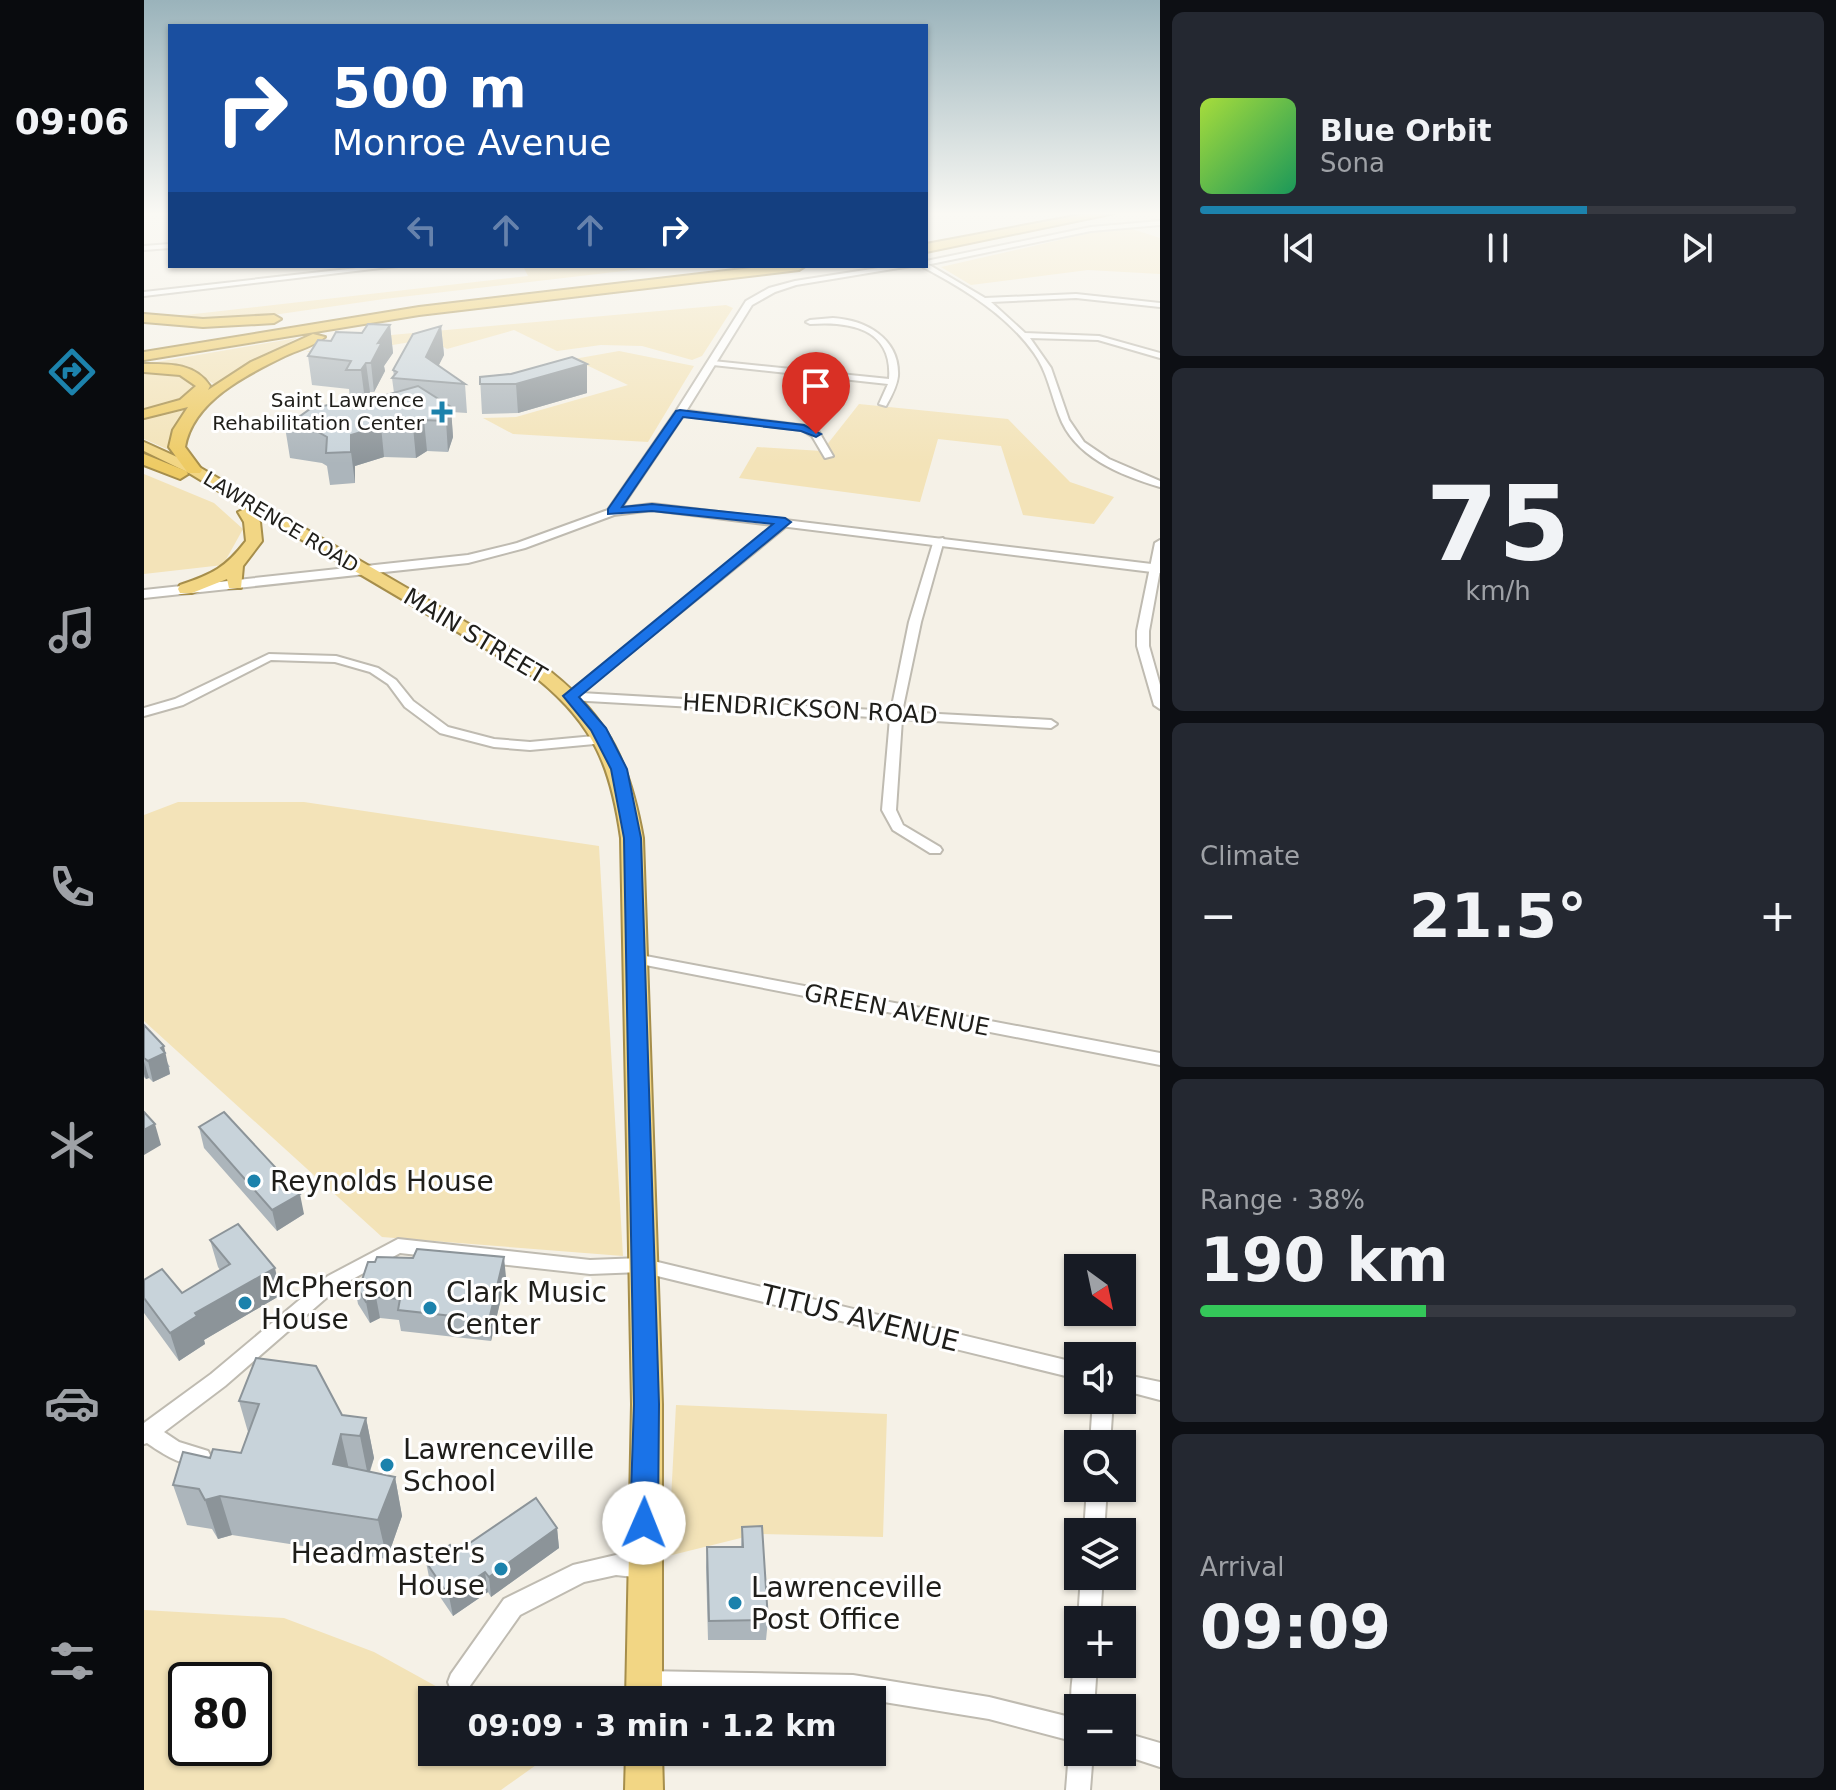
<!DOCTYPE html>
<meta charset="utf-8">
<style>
body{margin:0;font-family:"DejaVu Sans",sans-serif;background:#242831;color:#f1f3f6;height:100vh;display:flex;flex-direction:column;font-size:30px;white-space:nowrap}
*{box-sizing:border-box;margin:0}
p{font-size:26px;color:#9ea1a6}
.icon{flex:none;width:44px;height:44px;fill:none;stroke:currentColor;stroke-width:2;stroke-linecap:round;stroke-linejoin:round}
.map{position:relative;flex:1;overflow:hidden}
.side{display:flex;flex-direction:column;gap:12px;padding:12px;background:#0d0f14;width:676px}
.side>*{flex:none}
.guide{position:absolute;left:24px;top:24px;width:760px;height:244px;border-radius:0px;box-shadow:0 2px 6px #0004;background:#1a4fa0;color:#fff;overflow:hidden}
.needle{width:52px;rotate:147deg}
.buttons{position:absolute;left:920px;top:1254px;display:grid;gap:16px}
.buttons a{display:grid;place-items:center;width:72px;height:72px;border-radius:0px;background:#171b24;box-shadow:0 2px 6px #0004;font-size:40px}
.speed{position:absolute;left:24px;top:1662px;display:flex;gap:16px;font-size:40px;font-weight:700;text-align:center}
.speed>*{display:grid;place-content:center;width:104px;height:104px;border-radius:50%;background:#171b24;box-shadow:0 2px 6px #0004;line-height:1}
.speed .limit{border:4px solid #111;border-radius:12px;background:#fff;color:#111}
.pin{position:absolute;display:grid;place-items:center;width:68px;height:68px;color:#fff;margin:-82px -34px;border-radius:50% 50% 50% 0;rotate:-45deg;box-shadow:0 0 8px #0007}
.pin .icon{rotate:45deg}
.me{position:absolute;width:88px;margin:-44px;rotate:1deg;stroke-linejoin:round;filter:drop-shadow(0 0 6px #0008)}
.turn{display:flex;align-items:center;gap:28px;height:168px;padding:0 32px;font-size:36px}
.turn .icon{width:104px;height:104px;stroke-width:2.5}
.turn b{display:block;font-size:56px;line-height:68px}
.lanes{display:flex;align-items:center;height:76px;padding:0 32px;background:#0003;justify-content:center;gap:40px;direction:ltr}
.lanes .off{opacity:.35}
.big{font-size:60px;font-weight:600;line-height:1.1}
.side .card{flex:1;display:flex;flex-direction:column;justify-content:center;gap:12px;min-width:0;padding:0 28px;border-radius:12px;background:#242831}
.side .dial{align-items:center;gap:0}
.dial b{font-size:104px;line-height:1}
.song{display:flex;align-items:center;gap:24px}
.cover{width:96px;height:96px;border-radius:12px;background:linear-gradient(135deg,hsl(80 70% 55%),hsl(150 70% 35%))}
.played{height:8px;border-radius:4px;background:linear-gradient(90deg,#1c82ac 65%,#363941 65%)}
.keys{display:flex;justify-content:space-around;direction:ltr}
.heat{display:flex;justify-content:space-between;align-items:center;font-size:44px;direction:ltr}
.charge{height:12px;border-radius:6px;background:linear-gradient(90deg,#34c759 38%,#363941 0)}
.trip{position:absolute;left:274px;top:1686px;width:468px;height:80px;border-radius:0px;background:#171b24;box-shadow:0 2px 6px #0004;font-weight:600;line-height:80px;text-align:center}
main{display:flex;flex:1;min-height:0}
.tab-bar{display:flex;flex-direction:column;width:144px;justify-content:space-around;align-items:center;background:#090b0e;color:#9ea1a6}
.tab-bar .icon{width:56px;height:56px}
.tab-bar .current{color:#1c82ac}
.tab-bar b{font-size:36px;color:#f1f3f6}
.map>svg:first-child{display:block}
.green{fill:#f3e3b8;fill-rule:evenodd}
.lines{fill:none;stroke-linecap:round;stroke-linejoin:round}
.minor-casing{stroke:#bfbbb1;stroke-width:4}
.tertiary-casing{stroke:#bfbbb1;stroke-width:4}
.trunk-casing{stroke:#a68e4b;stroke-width:4}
.motorway-casing{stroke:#a68e4b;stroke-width:4}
.minor{fill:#fff;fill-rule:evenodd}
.tertiary{fill:#fff;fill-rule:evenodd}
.trunk{fill:#f2d684;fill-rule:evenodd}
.motorway{fill:#eecb65;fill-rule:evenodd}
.wall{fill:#acb5bb}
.shaded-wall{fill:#8c9499}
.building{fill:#c8d3da;stroke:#8c9499;stroke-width:2}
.route{fill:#1a73e8;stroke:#114b97;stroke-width:2}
.poi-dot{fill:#1c82ac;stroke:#fff;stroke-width:3}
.labels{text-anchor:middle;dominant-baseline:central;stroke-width:6;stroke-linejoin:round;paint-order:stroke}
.far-poi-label{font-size:20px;fill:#1f1e1a;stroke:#fff;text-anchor:end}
.far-street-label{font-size:20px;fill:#1f1e1a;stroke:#fff}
.street-label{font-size:24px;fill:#1f1e1a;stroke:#fff}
.near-poi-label{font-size:28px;fill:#1f1e1a;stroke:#fff;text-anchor:start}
.near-street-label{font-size:28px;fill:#1f1e1a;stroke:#fff}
</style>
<main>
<nav class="tab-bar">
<b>09:06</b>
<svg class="icon current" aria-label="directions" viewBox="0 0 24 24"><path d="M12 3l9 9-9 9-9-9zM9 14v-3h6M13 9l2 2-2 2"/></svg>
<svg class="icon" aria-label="music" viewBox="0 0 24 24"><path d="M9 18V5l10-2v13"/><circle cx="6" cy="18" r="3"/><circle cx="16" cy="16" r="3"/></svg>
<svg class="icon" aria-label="phone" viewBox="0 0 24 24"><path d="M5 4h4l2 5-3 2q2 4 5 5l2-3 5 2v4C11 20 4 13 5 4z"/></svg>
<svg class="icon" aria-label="climate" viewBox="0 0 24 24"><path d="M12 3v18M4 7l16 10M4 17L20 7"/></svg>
<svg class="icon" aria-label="car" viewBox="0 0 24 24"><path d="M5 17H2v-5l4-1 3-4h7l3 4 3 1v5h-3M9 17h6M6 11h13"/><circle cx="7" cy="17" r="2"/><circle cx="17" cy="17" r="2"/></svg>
<svg class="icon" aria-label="filters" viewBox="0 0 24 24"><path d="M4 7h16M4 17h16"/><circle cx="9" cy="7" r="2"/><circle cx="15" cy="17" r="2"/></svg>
</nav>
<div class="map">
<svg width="1016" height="1790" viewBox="0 0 1016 1790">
<rect width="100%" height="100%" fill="#f5f1e7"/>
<path class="green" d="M988,229L1016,238V274L944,270L827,285L797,267L946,233Z
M379,266H522L240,299L115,317H24L384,276Z
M582,305L589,308L558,356L548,360L498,346L457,345L413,351L370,330L303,349L285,339L206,352H162L186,344L236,336Z
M153,338L70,384L44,368L1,364Z
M475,351L550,366L504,442L369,434L339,418L372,417L484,385L430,359Z
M0,370H21L55,384C43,402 21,408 0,408Z
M715,404L864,419L926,482L970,497L950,524L879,515L857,446L794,439L776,502L595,478L613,447L678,451Z
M51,405C34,419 29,429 25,450L0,439V417Z
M0,474L70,503L99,529L79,565L0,574Z
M34,802H160L455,846L479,1256L238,1237L0,1021V815Z
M532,1405L743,1414L739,1537L613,1534L524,1556Z
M0,1610L140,1618L230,1652L317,1700H288V1752H393L402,1758L357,1790H0ZM42,1680H110V1748H42Z"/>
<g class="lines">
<defs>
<path id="minor" d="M26,244V248L0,250V246Z
M782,263L841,298L932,294L1016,303V307L932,298L847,302L881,333L955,336L1016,353V358L954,340L886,338L907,368L925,420L940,442L965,459L1016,481V487C976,475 930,457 915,415C907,394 903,371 890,353C862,314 820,289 779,267L782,266Z
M231,266H254L0,296V292Z
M689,318C721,320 756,338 754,376C753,386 747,397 742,406L735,404L744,384L569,365L565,363L569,361L745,379C749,328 705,321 666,324L662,322L666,320Z
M536,410L663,426L675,432L689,456L681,458L668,436L658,430L533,415L532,413Z
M641,519L646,522L645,524L437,693L747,711L765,622L790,540L799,538L800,540L777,622L758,712L907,720L913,724L907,728L758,719L752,810L759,825L796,847L798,850L796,853H786L749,830L738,810L746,718L426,700L420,696Z
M1016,540V570L1005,631V646L1016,685V709L1010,705L993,646V631L1011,543Z
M125,654L192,656L234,668L252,680L269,701L304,727L350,739L386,742L461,735L467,739L461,743L386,750L350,747L296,733L261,707L244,684L226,672L191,662L127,660L39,705L0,716V708L31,699Z
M491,954L1016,1053V1065L486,962L484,959L486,956Z
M254,1239L446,1260L497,1258L934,1363V1379L497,1272L446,1274L256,1253L196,1286L81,1386L20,1432L35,1442L64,1451L67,1457L64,1463C44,1471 19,1454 3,1443L0,1444V1423L67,1374L184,1276Z
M978,1374L1016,1382V1400L978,1390Z
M949,1400H969L966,1444H946Z
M943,1488H963L960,1532H940Z
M472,1555L507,1561L510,1568L507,1575L499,1578L472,1575L440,1582L376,1615L323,1690L315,1693L307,1690L304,1682L307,1674L360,1599L429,1565Z
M937,1576H959L956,1620H934Z
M934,1656V1664H953L950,1708H934V1717L931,1716C924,1701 928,1672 934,1656Z
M500,1671L709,1675L845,1697L934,1719V1752H949L946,1790H922L925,1752L929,1744L932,1742L845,1719L709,1697L500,1693L492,1690L489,1682L492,1674Z
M978,1732L1016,1743V1767L970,1752H978Z"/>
<path id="tertiary" d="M1016,221V225L947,231L782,265V261L947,227Z
M747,266H767L652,285L631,292L608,305L541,413L477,508L508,504L1016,565V573L508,510L470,515L381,548L324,563L0,598V590L324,555L373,543L464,510L531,413L602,301L625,288L651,281Z"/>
<path id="trunk" d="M0,442L55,467L407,672C466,719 486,765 499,838L518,1404V1700H482L488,1404L477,838C467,768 451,726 395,680L109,511L116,522L118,541L99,566L97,588H85L83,579L48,593H36L34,589L36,585C69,574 81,568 102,541L100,522L94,512L103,508L45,473L0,451Z
M482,1752H518L519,1790H481Z"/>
<path id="motorway" d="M947,213H971L782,252V244Z
M624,266H661L655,270L275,315L0,360V352L275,307Z
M0,314L59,319L130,315L137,319L130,323L59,327L0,322Z
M169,334L181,337C170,346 154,350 141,356C102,375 49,401 41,447L58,470L56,473H44L25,447L29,430L44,407L0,418V410L36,400L52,386L36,375L0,372V364C25,364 51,363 66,386L64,390L107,362Z
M0,454L42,471L44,474L36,479L0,465Z"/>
</defs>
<use href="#minor" class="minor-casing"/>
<use href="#tertiary" class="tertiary-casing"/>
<use href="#trunk" class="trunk-casing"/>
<use href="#motorway" class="motorway-casing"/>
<use href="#minor" class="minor"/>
<use href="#tertiary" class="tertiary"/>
<use href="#trunk" class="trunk"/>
<use href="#motorway" class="motorway"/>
</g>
<path class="wall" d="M246,325L249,353L240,366L241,371L230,392H226L222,397H235L250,393L248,378L250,376L249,370L297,326L300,355L294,366L321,384L323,413L307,412L309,437L304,452L283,451L272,458L240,457L211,466V483L186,485L183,466L178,463L146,458L141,427L209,406L213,399H206L205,389L168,385L164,356L187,341Z
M443,364V393L374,413L338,414L336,377Z
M0,1025L26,1067H25L26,1074L9,1082L5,1078L2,1079L0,1077Z
M55,1127L160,1214L133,1231L60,1148Z
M66,1240L137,1295L60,1340L61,1344L35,1361L0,1313V1280L38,1293L76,1270L74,1267Z
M362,1277L347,1341L257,1331L255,1320L236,1318L226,1323L214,1304L210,1283Z
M95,1401L222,1418L230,1458L226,1472L251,1477L258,1516L243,1559L88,1535L74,1539L68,1529L43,1525L29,1485L66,1458L97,1453L104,1432Z
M598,1527L624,1620L622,1640H564L562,1567L563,1547H597Z
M413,1528L415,1548L347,1597L344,1592L309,1616L286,1582L282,1562L311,1553Z"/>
<path class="shaded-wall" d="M246,325L249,353L240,366L241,371L230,392L227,363L234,343Z
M297,326L300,355L287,381L282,357Z
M222,363L226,392L221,400L217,370Z
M443,364V393L374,413L372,384Z
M307,407L309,437L304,452L302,421Z
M280,420L283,451L272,458L269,427Z
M237,426L240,457L211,466V483L207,452V435Z
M20,1046L26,1074L9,1082L4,1061L17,1048Z
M0,1061L5,1078L2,1079L0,1074Z
M11,1124L17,1145L0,1155V1130Z
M156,1194L160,1214L133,1231L128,1210Z
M360,1257L362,1277L347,1341L345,1320Z
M131,1268L137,1295L60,1340L61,1344L35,1361L26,1333L51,1313Z
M232,1297L236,1318L226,1323L222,1302Z
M222,1418L230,1458L224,1476L216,1436Z
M197,1434L206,1474L189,1464Z
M251,1477L258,1516L243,1559L234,1520Z
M76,1496L88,1535L74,1539L61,1500Z
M413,1528L415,1548L347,1597L345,1577Z
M341,1572L344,1592L309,1616L305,1596Z"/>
<path class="building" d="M224,324L246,325L234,343L238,342L227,363H222L217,370H202L207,361L164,356L174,340L187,341L192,332L218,333Z
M297,326L282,357L321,384L248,378L253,372L249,370L269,334Z
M428,357L443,364L372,384H336V377L367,374Z
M274,386L307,407L302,421L280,420L269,427L237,426L207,435V452L182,453L183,437L174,432L141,427L166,409L184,405L209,406L215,397H235Z
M0,1025L20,1046L17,1048L21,1053L4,1061L0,1058Z
M0,1112L11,1124L0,1130Z
M80,1112L156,1194L128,1210L55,1127Z
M94,1224L131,1268L51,1313L53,1316L26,1333L0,1298V1280L18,1269L38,1293L86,1264L66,1240Z
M273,1249L360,1257L345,1320L254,1310L256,1299L232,1297L222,1302L210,1283L218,1280L224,1262H231L233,1257L269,1258Z
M112,1358L172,1366L198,1415L222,1418L216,1436L197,1434L189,1464L251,1477L234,1520L76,1496L61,1500L55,1489L29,1485L39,1452L66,1458L69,1449L97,1453L115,1404L95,1401Z
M392,1498L413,1528L345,1577L341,1572L305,1596L282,1562L306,1545L311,1553Z
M618,1526L624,1620L565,1621L563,1547H599L598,1527Z"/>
<linearGradient id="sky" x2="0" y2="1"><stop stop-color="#9ab3bb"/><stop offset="0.46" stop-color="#faf9f4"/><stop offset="1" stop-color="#faf9f4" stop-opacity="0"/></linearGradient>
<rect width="1016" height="464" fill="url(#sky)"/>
<path class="route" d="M536,410L660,425L677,434L672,437L657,431L539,417L478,507L508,504L641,518L647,522L435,697L462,728L483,769L497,838L515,1404L514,1523L510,1532L500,1535L490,1532L486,1523L490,1404L480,838L467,769L447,730L419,696L629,524L508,511L464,514V509L532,411Z"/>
<g class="poi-dot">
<path d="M294 400h8v8h8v8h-8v8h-8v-8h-8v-8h8z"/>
<circle cx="110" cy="1181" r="8"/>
<circle cx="101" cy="1303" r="8"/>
<circle cx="286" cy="1308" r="8"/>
<circle cx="243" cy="1465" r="8"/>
<circle cx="357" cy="1569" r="8"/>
<circle cx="591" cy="1603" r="8"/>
</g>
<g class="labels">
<g class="far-poi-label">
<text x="280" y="400">Saint Lawrence<tspan x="280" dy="23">Rehabilitation Center</tspan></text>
</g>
<g class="far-street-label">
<text transform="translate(137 522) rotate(31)">LAWRENCE ROAD</text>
</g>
<g class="street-label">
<text transform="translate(331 636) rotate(31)">MAIN STREET</text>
<text transform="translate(666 709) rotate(3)">HENDRICKSON ROAD</text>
<text transform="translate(753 1010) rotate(11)">GREEN AVENUE</text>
</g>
<g class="near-poi-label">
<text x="126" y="1181">Reynolds House</text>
<text x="117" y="1287">McPherson<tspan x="117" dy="32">House</tspan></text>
<text x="302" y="1292">Clark Music<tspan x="302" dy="32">Center</tspan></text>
<text x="259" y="1449">Lawrenceville<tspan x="259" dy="32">School</tspan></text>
<text x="341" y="1553" text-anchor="end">Headmaster's<tspan x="341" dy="32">House</tspan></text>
<text x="607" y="1587">Lawrenceville<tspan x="607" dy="32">Post Office</tspan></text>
</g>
<g class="near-street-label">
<text transform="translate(716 1318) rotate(14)">TITUS AVENUE</text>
</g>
</g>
</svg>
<div class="buttons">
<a><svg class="needle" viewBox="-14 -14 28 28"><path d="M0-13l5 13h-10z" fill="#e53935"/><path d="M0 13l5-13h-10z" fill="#9ea1a6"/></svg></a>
<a><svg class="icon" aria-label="sound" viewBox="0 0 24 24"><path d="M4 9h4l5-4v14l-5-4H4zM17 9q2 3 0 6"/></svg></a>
<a><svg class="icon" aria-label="search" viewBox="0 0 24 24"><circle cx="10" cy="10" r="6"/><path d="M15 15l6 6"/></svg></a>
<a><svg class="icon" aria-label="layers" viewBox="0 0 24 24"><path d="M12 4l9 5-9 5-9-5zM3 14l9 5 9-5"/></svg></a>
<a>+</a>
<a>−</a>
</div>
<div class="speed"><div class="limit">80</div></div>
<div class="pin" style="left:672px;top:434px;background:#d93025"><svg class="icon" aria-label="arrive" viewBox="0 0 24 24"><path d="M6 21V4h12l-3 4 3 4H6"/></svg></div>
<svg class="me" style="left:500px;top:1523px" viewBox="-20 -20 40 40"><circle r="19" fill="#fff"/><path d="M0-13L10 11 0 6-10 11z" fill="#1a73e8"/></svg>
<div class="trip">09:09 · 3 min · 1.2 km</div>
<div class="guide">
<div class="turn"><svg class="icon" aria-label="right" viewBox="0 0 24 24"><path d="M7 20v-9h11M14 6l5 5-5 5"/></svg><div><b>500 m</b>Monroe Avenue</div></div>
<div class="lanes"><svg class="icon off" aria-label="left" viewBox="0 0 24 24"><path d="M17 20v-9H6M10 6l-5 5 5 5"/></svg><svg class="icon off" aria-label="ahead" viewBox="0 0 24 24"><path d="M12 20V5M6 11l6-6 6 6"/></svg><svg class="icon off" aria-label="ahead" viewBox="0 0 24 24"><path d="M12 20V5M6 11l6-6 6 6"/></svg><svg class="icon" aria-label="right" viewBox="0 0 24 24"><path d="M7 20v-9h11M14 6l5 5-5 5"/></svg></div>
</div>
</div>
<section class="side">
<div class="card">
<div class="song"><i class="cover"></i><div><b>Blue Orbit</b><p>Sona</p></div></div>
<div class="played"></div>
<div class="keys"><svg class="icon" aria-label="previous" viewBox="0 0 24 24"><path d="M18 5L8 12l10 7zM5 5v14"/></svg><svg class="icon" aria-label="pause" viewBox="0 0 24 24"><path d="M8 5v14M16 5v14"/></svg><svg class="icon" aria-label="next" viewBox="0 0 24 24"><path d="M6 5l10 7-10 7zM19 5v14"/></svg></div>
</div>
<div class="card dial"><b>75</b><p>km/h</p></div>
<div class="card"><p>Climate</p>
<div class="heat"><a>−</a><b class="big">21.5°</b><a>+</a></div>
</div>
<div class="card"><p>Range · 38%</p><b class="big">190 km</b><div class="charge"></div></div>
<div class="card"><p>Arrival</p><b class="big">09:09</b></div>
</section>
</main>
